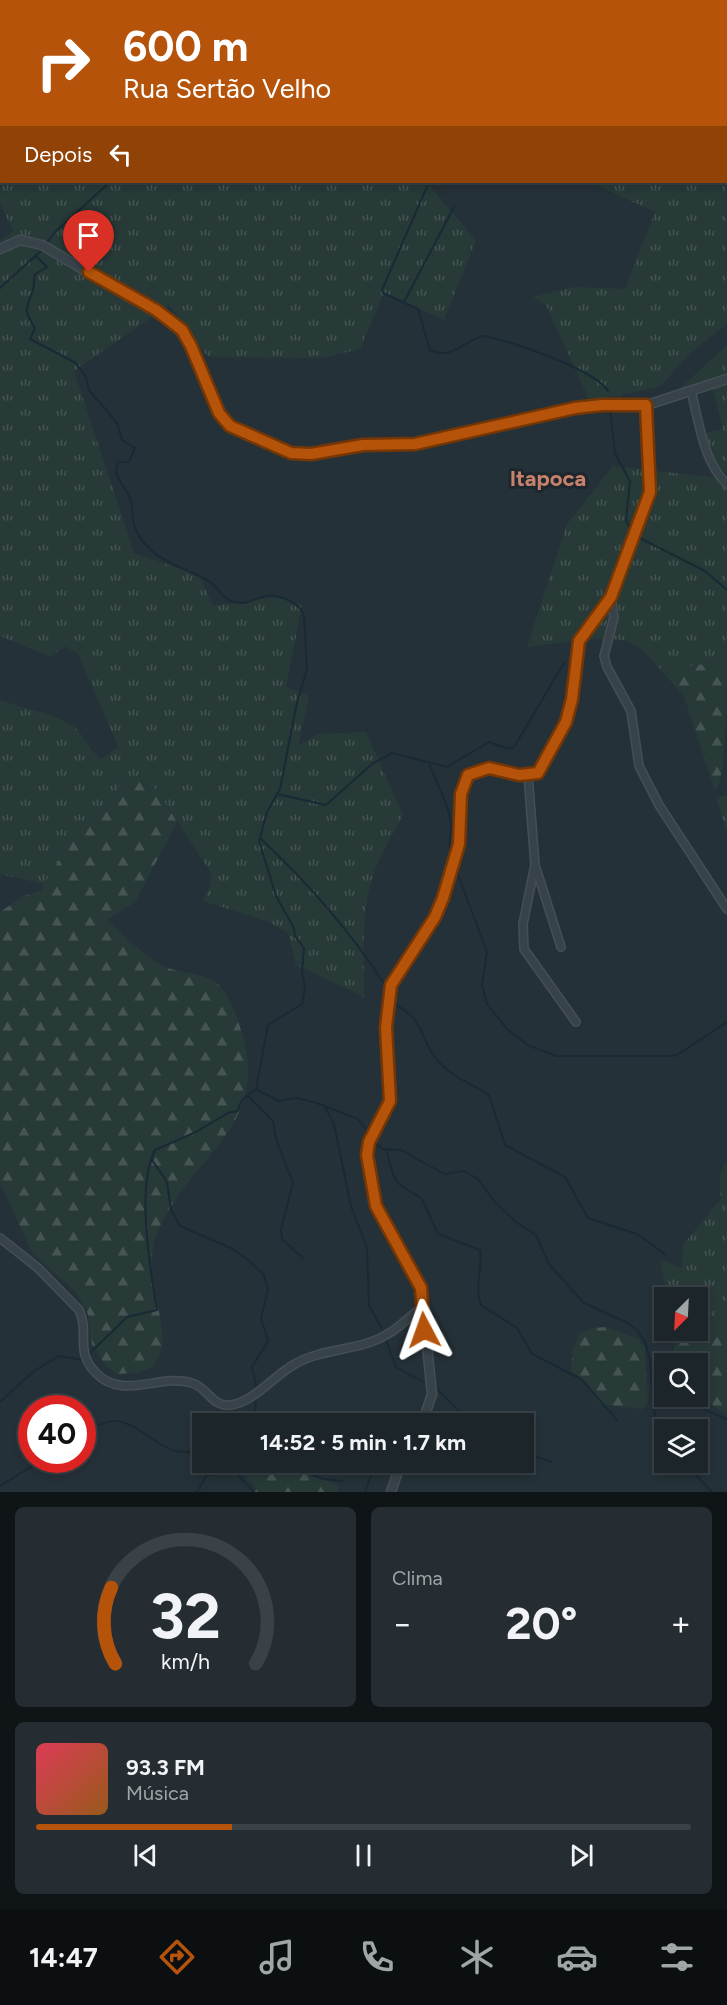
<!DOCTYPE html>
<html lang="pt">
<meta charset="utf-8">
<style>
body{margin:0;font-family:Figtree,sans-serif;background:#252d32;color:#f1f3f6;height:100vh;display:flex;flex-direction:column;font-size:22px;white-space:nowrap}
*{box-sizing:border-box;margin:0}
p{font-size:20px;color:#a0a5a8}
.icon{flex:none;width:33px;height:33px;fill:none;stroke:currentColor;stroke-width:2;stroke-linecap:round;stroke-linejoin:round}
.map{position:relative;height:1492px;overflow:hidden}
.sheet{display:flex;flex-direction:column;gap:15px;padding:15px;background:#0f1417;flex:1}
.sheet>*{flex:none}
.guide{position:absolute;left:0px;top:0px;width:728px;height:183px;box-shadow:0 3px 9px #0003,0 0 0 2px #3a4247;background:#b45309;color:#fff;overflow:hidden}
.needle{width:39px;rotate:204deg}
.tools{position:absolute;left:654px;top:1287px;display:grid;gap:12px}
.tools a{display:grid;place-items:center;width:54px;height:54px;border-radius:0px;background:#1c252a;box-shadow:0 3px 9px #0003,0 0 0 2px #3a4247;font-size:30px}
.speed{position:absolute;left:18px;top:1395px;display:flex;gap:12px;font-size:30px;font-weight:700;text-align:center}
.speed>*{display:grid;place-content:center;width:78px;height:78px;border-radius:50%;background:#1c252a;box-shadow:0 3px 9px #0003,0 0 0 2px #3a4247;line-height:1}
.speed .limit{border:9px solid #d22;background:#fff;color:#111}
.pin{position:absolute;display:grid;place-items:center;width:51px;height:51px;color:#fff;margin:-62px -26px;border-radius:50% 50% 50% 0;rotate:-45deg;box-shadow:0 0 6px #0007}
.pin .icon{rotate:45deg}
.me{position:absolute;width:66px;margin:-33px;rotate:356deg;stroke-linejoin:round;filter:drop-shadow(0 0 4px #0008)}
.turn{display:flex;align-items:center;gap:21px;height:126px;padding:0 24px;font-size:27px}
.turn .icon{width:78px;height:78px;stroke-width:2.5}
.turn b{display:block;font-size:42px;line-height:51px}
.then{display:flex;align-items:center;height:57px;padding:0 24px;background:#0003;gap:12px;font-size:22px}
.big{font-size:45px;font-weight:700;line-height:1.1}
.sheet .tile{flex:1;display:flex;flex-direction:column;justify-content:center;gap:9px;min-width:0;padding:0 21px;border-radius:9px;background:#252d32}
.sheet .dial{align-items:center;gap:0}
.dial svg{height:156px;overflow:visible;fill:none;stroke:#3a4247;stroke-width:7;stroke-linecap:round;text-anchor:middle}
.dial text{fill:#f1f3f6;stroke:none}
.song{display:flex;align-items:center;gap:18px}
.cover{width:72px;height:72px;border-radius:9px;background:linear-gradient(135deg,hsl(350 70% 55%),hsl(30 70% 35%))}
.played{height:6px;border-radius:3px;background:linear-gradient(90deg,#b45309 30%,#3a4247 30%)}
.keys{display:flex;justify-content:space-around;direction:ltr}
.heat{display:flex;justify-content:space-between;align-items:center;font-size:33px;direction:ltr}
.sheet .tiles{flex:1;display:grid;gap:15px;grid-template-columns:1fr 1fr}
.tile:last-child{grid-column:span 2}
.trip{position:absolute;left:192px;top:1413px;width:342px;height:60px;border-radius:0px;background:#1c252a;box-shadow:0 3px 9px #0003,0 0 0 2px #3a4247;font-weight:700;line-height:60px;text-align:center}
.tabs{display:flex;height:96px;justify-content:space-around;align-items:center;background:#0b0f11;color:#a0a5a8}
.tabs .icon{width:42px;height:42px}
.tabs .selected{color:#b45309}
.tabs b{font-size:27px;color:#f1f3f6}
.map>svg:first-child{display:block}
.grass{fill:url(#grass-tufts)}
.forest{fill:url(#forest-firs)}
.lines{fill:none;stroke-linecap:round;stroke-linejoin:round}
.stream{stroke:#192a35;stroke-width:2}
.minor-casing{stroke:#444e55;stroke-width:10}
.tertiary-casing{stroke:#444e55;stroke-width:11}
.minor{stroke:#384249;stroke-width:7}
.tertiary{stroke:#384249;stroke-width:8}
.route-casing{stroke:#753606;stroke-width:15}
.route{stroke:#b45309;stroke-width:10}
.labels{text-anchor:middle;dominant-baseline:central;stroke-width:6;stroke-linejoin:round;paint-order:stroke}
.neighbourhood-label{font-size:22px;font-weight:bold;fill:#c8826c;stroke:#1e272e}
</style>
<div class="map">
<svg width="727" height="1492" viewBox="0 0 727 1492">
<defs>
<pattern id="grass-tufts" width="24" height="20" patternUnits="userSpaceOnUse" patternTransform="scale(1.5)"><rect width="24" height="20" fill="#273a38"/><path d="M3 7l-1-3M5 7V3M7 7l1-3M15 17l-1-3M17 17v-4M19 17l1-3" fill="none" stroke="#445553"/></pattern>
<pattern id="forest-firs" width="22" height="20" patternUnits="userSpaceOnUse" patternTransform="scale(1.5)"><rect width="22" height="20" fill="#273a38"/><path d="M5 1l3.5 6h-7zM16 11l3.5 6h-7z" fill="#445553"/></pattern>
</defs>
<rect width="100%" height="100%" fill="#253138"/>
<path class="grass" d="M0,0H52L53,1L2,2L0,41Z
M79,0H600L78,1Z
M726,133L727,324L692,352L659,387L590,401L546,305L533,297L574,287L625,289L655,212L589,182H726Z
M1,167L2,182H426L476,240L444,320L384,293L360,349L322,358L208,357L169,305L74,371L134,553L199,575L213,606L277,597L302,605L286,687L309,696L298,746L318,734L366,732L403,815C392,836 378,858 371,881C361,918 364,959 364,997L296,965L288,933L269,922L203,901L210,886L211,873L158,792L144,777H130L122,783L108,804L77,832L44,884L0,874V700C23,709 50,711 71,725C85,734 87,750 102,759L118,747L78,653L64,646L51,657L0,636V241L13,231L0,203Z
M727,345V475C714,462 709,451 705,433L723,429L712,386L675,393Z
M613,466L727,479V661C713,662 675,666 666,676C657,666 648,653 637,646C613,630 555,645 527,647L567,524Z
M727,795V832L716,798Z
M721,1199L727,1203V1325L708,1324L698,1330V1298H664V1330L696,1331L676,1341L655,1332L665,1285L660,1259L682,1268L683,1245Z"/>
<path class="forest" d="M727,661C727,686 727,779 715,791L684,696L666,676L676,668Z
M131,776L144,777L158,792L177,822L135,902L107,920C123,934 141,953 159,964C178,975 202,970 219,985C230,996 238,1019 242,1034C272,1128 185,1160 157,1234C141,1275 165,1306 162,1346C161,1353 156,1361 153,1367L136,1373L117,1374L106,1366L92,1345L88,1314L75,1291L32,1253L0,1182V912L24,896L43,890L42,883L44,884L77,832L108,804L122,783Z
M727,1162V1203L721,1199C720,1187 717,1171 727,1162Z
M708,1324L727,1325V1415L698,1395V1364L674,1363L673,1361L675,1341Z
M606,1327L638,1339L645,1348L648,1401L642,1409L599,1404L589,1385L571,1371L573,1350L579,1334L593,1328Z
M234,1463H295L298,1466L337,1485L339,1492H254L257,1489Z"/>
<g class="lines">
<path class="stream" d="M450,0L451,2
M291,2V0
M634,2V0
M429,182L382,290L383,293L418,309L430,350C452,362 465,338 485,336C512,342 594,369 608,391
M46,244L54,233L110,182
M36,256L47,267L35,274C33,281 35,287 32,293C25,310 24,311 35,328L30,339L76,363L86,377L89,390L117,423L122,440L135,448L129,462H118L116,472C119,482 127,490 131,501C134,509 131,519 135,528C148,559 180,566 207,580C218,586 221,598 231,601C246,607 253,598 266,596C279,594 301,603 304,616L307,669L296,707L280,789L267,812L259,841L276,896L294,928L295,936L304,948L302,971L305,987L302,1004L268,1025L256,1089L242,1100L237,1111L228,1113L194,1133L155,1150C136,1187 150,1269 157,1310L127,1317L87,1356
M0,288L43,249
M404,302L454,207
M610,409L615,453L630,481L626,520L632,532
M640,538L705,571L727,590
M429,763C436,784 448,801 451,823C453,838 446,836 452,856
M277,794L326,805L372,764L392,753L447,767L489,742L509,749L514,747L564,663
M260,838C307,882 348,928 383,982
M457,872L487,952L482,985L487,1004L507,1029L528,1045L556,1056H671L677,1055L727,1022
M396,1005C427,1021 419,1042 441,1064C455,1079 473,1084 489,1095L505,1145L565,1177L588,1218L637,1234L666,1255
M256,1089L279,1101L296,1098L314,1102L358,1119L368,1132
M248,1096L273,1121L276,1139L293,1183L281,1229L282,1239L304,1259
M325,1107L334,1124L351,1206L367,1248L369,1305L382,1329
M374,1141L382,1149L401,1150L444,1174L464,1171L478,1179L494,1201L516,1222L536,1235L549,1264L584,1303L628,1323L637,1330L645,1342L650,1360L653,1405L664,1452
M386,1149L393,1175L399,1184L422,1199L438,1234L480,1250C483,1269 474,1286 481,1305L517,1328L532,1354L581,1379L617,1420
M152,1160L167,1182L171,1210L180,1226L231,1248L247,1259L264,1275L268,1289L261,1318L268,1341L252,1367L257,1390
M386,1340L396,1367L423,1382
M650,1360L660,1367L664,1386
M437,1389L472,1424
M685,1396L705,1410L727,1419
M0,1402L34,1371L59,1356L83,1360
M254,1424L256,1398
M82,1434C92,1428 105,1420 117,1421C144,1424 168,1465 202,1448
M524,1453L552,1462
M237,1462V1474L254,1492
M279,1462L323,1479L343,1481
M683,1462L712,1492
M0,1486L42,1460
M197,1492L207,1475L237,1472
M365,1492L373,1470L393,1465"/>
<defs>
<path id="minor" d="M726,14L727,13
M0,97L2,96
M726,97L727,96
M691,391C699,421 703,462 727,484
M611,597L614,617L604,656L607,667L631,711L639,766L659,805L727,909
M528,774L535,865L523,924L524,949L576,1022
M536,868L561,947
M0,1238L38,1268L79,1310C90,1333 74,1351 96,1373C123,1401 160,1373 192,1383C207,1387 212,1407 230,1405C255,1402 274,1375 295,1364C322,1348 359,1351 386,1335C399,1328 410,1316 422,1307"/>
<path id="tertiary" d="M0,249L20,240L42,245L174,323L191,346L223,420L236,429L291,453L311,454L363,445L415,444L575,408L602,405H647L727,379
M422,1424L432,1394L421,1288L376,1205L367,1155L369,1142L390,1101L386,1027L391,985L435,917L443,898L459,844L461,794L468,775L489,768L520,775L538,773L566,722L572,699L579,641L611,597L650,492L647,405
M391,1492L401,1462"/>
</defs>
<use href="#minor" class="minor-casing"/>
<use href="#tertiary" class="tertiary-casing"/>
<use href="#minor" class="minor"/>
<use href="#tertiary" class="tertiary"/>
</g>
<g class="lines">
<defs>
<path id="route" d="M89,272L156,310L182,330L191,346L219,413L230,426L291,453L311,454L363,445L415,444L575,408L602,405H646L650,492L611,597L579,641L572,699L566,722L538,773L519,775L489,768L468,775L461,794L459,844L443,898L435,917L391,985L386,1027L390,1101L369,1142L367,1155L376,1206L421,1288L424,1330"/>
</defs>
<use href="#route" class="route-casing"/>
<use href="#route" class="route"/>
</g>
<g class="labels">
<g class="neighbourhood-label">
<text x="548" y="478">Itapoca</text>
</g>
</g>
</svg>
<div class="tools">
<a><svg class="needle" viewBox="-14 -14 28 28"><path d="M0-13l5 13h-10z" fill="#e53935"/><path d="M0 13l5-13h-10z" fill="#a0a5a8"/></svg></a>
<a><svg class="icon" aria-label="search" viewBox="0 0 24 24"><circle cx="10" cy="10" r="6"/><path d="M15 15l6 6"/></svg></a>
<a><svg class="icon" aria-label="layers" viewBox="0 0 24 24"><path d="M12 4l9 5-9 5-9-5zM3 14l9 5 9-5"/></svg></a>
</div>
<div class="speed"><div class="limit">40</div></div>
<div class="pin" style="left:89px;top:272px;background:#d93025"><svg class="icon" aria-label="arrive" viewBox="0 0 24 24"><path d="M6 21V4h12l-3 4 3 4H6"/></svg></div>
<svg class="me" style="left:424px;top:1330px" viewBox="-20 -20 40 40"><path d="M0-17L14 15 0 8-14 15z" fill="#b45309" stroke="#fff" stroke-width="4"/></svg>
<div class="trip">14:52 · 5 min · 1.7 km</div>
<div class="guide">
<div class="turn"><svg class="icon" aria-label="right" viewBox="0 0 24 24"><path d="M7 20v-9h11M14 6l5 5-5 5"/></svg><div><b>600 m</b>Rua Sertão Velho</div></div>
<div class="then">Depois<svg class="icon" aria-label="left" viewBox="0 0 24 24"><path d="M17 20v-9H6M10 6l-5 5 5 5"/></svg></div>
</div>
</div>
<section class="sheet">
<div class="tiles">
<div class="tile dial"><svg viewBox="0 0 100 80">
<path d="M14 69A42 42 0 1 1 86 69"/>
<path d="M14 69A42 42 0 0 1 12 30" stroke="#b45309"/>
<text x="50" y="56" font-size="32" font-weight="700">32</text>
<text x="50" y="72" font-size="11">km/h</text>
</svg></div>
<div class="tile"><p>Clima</p>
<div class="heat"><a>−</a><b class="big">20°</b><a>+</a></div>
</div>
<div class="tile">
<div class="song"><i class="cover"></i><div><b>93.3 FM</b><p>Música</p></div></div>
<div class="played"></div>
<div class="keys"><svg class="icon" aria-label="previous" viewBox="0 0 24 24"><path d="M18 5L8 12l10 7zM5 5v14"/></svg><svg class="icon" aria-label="pause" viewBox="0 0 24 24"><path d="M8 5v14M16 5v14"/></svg><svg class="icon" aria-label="next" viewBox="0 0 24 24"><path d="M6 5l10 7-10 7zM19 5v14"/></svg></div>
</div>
</div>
</section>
<nav class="tabs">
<b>14:47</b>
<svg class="icon selected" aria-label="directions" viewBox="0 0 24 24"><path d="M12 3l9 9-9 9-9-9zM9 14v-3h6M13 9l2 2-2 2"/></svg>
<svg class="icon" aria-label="music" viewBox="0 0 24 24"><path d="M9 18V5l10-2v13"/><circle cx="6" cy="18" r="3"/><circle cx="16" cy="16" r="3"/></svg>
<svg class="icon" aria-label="phone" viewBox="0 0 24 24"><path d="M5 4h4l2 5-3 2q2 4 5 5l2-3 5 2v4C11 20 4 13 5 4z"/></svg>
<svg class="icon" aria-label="climate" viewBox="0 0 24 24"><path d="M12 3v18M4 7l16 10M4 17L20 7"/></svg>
<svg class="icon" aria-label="car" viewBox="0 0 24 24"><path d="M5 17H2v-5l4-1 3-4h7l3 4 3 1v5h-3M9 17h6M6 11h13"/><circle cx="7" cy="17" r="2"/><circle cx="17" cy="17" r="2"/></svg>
<svg class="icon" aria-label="filters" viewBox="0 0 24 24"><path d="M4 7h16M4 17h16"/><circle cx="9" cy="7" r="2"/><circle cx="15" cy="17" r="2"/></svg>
</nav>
